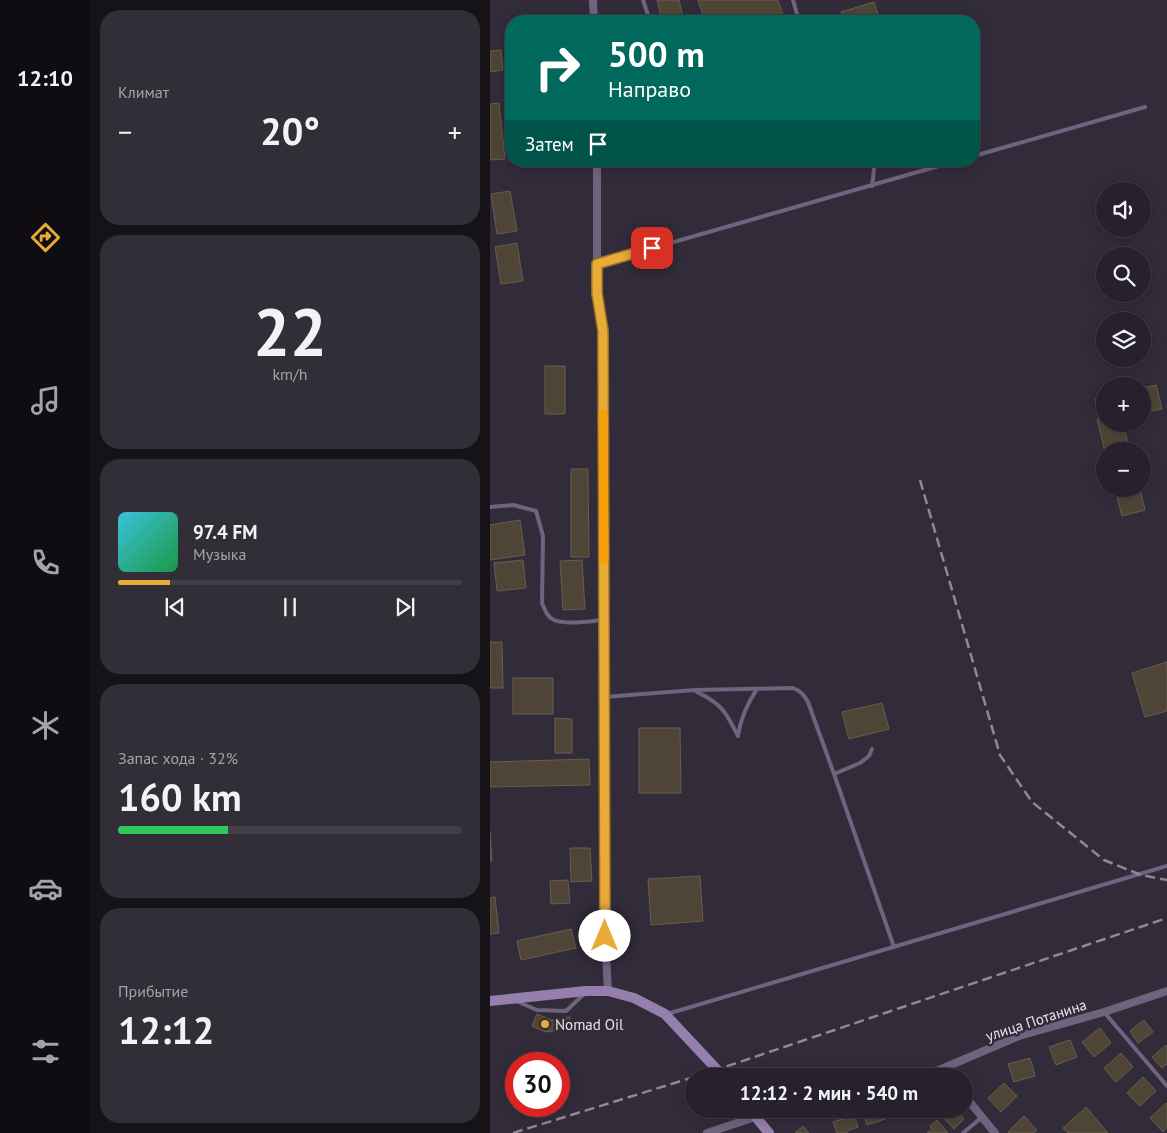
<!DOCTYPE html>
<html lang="ru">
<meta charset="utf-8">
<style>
body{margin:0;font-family:"PT Sans",sans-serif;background:#322e38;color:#f1f3f6;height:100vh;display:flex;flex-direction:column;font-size:19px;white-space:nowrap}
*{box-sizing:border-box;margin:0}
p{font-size:16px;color:#a4a3a9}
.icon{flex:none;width:28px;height:28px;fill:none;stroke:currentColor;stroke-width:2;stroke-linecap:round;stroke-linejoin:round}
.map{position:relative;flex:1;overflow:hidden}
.sheet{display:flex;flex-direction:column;gap:10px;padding:10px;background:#151218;width:400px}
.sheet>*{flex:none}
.hud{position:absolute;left:15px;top:15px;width:475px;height:152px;border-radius:20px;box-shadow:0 2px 12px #0003,0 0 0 1px #423e48;background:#00695c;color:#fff;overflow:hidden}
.tools{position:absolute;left:606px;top:182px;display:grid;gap:10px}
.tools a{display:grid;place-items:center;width:55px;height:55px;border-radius:50%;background:#26212c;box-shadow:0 2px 12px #0003,0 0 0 1px #423e48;font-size:25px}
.speed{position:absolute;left:15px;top:1052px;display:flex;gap:10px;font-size:25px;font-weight:700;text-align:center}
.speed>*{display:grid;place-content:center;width:65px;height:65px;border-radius:50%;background:#26212c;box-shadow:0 2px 12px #0003,0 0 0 1px #423e48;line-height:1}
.speed .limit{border:8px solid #d22;background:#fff;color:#111}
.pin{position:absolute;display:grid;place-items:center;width:42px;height:42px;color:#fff;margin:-21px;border-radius:10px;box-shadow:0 2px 8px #0006}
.me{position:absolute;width:55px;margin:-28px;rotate:0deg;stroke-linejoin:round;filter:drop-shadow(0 0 4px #0008)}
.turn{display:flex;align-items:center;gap:18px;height:105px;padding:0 20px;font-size:22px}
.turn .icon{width:65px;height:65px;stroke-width:2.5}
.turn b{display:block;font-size:35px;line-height:42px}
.then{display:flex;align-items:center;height:48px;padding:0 20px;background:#0003;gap:10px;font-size:19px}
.big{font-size:38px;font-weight:800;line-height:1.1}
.sheet .tile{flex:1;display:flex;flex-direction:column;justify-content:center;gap:8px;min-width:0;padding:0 18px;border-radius:20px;background:#322e38}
.sheet .dial{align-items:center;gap:0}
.dial b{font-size:65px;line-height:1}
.song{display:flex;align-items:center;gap:15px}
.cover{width:60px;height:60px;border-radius:8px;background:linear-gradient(135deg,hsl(190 70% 55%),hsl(140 70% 35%))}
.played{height:5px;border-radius:2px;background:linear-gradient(90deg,#e9ab38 15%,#423e48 15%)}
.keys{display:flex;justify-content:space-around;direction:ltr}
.heat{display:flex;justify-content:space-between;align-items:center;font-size:28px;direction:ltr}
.charge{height:8px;border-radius:4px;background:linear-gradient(90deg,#34c759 32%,#423e48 0)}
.trip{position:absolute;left:195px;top:1068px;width:288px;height:50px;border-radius:25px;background:#26212c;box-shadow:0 2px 12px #0003,0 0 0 1px #423e48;font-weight:800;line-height:50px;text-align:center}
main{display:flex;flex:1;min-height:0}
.tab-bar{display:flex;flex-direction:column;width:90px;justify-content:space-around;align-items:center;background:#0f0d12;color:#a4a3a9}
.tab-bar .icon{width:35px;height:35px}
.tab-bar .selected{color:#e9ab38}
.tab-bar b{font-size:22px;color:#f1f3f6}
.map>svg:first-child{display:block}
.building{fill:#4e4536;stroke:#675e4e}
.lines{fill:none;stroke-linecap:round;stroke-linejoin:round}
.lane{stroke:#706380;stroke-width:4}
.street{stroke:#706380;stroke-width:8}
.secondary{stroke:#9580ad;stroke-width:10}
.rail{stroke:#8e8995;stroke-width:2.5;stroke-dasharray:10 5;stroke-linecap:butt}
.route-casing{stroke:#976f24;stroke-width:12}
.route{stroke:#e9ab38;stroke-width:9}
.slow{stroke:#f59e0b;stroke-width:9}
.poi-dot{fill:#e9ab38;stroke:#322c3a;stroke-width:2}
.labels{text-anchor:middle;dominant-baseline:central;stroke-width:5;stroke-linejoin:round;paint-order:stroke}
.street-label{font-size:15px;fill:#e8e4ed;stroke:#322c3a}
.poi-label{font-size:15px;fill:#e8e4ed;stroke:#322c3a;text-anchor:start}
</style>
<main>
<nav class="tab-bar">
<b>12:10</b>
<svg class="icon selected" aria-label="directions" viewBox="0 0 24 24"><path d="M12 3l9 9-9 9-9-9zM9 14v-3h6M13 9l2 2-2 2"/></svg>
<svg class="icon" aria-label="music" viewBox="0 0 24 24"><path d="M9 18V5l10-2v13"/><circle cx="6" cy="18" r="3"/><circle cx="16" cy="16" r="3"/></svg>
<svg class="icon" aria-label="phone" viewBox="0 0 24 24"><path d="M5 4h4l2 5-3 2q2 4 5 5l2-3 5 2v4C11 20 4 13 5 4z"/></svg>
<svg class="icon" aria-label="climate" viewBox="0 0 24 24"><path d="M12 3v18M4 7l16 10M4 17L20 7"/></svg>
<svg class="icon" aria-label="car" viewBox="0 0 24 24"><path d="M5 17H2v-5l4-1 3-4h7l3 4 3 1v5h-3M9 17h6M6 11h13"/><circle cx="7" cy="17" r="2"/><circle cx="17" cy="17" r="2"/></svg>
<svg class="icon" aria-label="filters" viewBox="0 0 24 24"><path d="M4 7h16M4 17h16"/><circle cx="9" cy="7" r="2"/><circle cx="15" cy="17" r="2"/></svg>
</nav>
<section class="sheet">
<div class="tile"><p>Климат</p>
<div class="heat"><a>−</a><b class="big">20°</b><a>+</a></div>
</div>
<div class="tile dial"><b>22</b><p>km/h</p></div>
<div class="tile">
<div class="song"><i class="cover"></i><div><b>97.4 FM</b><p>Музыка</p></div></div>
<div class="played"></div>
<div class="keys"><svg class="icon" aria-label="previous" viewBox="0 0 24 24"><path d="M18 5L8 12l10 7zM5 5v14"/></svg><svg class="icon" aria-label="pause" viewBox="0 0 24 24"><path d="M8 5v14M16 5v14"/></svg><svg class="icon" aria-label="next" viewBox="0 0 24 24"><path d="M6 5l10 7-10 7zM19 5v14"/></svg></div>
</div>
<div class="tile"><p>Запас хода · 32%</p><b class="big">160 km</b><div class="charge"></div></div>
<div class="tile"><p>Прибытие</p><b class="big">12:12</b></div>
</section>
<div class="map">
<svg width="677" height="1133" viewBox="0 0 677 1133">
<rect width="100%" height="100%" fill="#322c3a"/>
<path class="building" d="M167,0H189L194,21H172Z
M208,0H288L295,21H215Z
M384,2L390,21H354L351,12Z
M11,50L13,70L0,72V51Z
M9,103L15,159L0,160V104Z
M20,191L27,231L7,234L1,194Z
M27,243L33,281L11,284L5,247Z
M55,366H75V414H55Z
M666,385L672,409L652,413V388Z
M615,396V424H633L640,451H615L607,419L609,418L605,399Z
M81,469H98L99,557H81Z
M625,489H650L655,510L632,516Z
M30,520L35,555L0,560V525Z
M33,560L36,588L7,591L4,563Z
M92,560L95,609L73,610L70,561Z
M0,642H12L13,688H0Z
M677,662V711L655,717L642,673Z
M23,678H63V714H23Z
M392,703L399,729L359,739L352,712Z
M65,718L82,719V753H65Z
M149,728H190L191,793H149Z
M99,759L100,785L0,787V762Z
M0,831L2,861H0Z
M80,848H100L102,881L81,882Z
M210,876L213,921L161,925L158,879Z
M78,880L80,903L61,904L60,881Z
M5,897L9,933L0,934V898Z
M81,929L86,948L31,960L27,941Z
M47,1014L61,1020L80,1017L77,1029L56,1032L42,1026Z
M654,1020L663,1032L648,1043L640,1031Z
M610,1028L621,1043L604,1057L592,1042Z
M580,1040L587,1057L566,1065L559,1047Z
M676,1045L677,1047V1064L672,1068L662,1057Z
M631,1053L643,1067L626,1082L614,1068Z
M540,1058L545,1076L524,1082L518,1064Z
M653,1077L666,1091L650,1106L637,1093Z
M514,1083L527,1096L511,1112L498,1098Z
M676,1103L677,1104V1127L673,1132L660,1118Z
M596,1107L618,1133H578L573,1128Z
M382,1109H395L398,1118L377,1125L373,1112Z
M405,1109H425L407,1115Z
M463,1109L474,1119L464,1129L454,1118Z
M364,1115L368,1127L357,1131V1133H347L343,1122Z
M534,1116L547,1130L544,1133H519L518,1132Z
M447,1120L458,1133H437L442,1129L440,1126Z
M313,1126L319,1133H305Z"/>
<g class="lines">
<path class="lane" d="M153,0L160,21
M303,0L309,21
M340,16L342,21
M484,156L655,107
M238,161L249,164L263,161
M382,186L385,161
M107,264L466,161
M0,507L23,505L46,511L53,536L52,603C55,610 57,617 64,620C77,625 100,621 114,620
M207,692C232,704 236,712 248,736
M114,697L205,690L303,688C311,691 314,695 318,702L344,774L404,947
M248,735C251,717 257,704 267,689
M344,774L370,763L379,756L382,749
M26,1001L47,1010L76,1011L95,993
M614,1012L677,1086
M177,1014L677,866
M473,1133L491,1118"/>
<path class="street" d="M103,0L104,21
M107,161V293L113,331L115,936L118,991
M425,1076L449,1070L529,1036L614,1012L677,991
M474,1095L505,1133
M217,1133L265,1117L297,1109"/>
<path class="secondary" d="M0,1001L96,991H118L144,998L175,1014L233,1076
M259,1109L279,1133"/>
<path class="rail" d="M430,480L510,755L542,802L614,860L651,875L677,880
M208,1076L677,918
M23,1133L204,1077"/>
</g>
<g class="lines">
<defs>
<path id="route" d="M115,936L113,331L107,293V264L162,248"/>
</defs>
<use href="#route" class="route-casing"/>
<use href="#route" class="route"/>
<path class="slow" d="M113,414L114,560"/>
</g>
<circle class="poi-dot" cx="55" cy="1024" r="5"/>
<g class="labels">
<g class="street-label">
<text transform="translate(546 1020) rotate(-18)">улица Потанина</text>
</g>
<g class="poi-label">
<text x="65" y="1024">Nomad Oil</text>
</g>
</g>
</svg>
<div class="tools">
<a><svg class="icon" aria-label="sound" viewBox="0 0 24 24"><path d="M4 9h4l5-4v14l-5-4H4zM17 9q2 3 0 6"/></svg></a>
<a><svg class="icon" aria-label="search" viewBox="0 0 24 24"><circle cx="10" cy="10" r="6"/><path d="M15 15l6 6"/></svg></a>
<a><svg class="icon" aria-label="layers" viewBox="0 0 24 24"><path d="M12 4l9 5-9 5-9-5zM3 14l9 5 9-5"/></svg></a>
<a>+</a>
<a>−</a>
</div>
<div class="speed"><div class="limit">30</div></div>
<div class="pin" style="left:162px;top:248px;background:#d93025"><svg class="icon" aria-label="arrive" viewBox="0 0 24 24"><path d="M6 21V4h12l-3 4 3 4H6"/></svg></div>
<svg class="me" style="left:115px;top:936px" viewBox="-20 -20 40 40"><circle r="19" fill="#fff"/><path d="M0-13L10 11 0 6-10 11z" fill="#e9ab38"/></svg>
<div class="trip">12:12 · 2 мин · 540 m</div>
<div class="hud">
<div class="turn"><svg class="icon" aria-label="right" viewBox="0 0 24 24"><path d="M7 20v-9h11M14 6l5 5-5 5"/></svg><div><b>500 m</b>Направо</div></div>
<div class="then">Затем<svg class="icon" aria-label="arrive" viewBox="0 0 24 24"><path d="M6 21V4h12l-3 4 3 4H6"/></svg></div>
</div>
</div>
</main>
